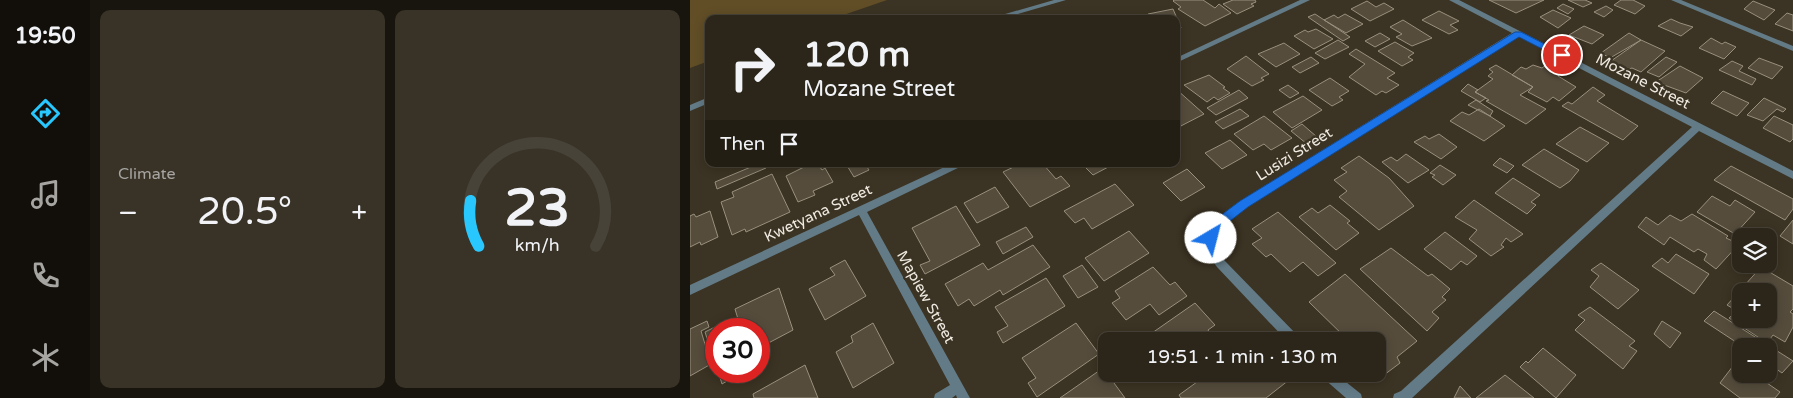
<!DOCTYPE html>
<meta charset="utf-8">
<style>
body{margin:0;font-family:"Varela Round",sans-serif;background:#383227;color:#f1f3f6;height:100vh;display:flex;flex-direction:column;font-size:19px;white-space:nowrap}
*{box-sizing:border-box;margin:0}
p{font-size:16px;color:#a6a5a2}
.icon{flex:none;width:28px;height:28px;fill:none;stroke:currentColor;stroke-width:2;stroke-linecap:round;stroke-linejoin:round}
.map{position:relative;flex:1;overflow:hidden}
.drawer{display:flex;flex-direction:column;gap:10px;padding:10px;background:#18150e;width:600px}
.drawer>*{flex:none}
.guide{position:absolute;left:15px;top:15px;width:475px;height:152px;border-radius:10px;box-shadow:0 2px 12px #0003,0 0 0 1px #484339;background:#2c261a;color:#f1f3f6;overflow:hidden}
.controls{position:absolute;left:1042px;top:228px;display:grid;gap:10px}
.controls a{display:grid;place-items:center;width:45px;height:45px;border-radius:10px;background:#2c261a;box-shadow:0 2px 12px #0003,0 0 0 1px #484339;font-size:25px}
.speed{position:absolute;left:15px;top:318px;display:flex;gap:10px;font-size:25px;font-weight:700;text-align:center}
.speed>*{display:grid;place-content:center;width:65px;height:65px;border-radius:50%;background:#2c261a;box-shadow:0 2px 12px #0003,0 0 0 1px #484339;line-height:1}
.speed .limit{border:8px solid #d22;background:#fff;color:#111}
.pin{position:absolute;display:grid;place-items:center;width:42px;height:42px;color:#fff;margin:-21px;border:2px solid #fff;border-radius:50%;box-shadow:0 1px 5px #0007}
.me{position:absolute;width:55px;margin:-28px;rotate:37deg;stroke-linejoin:round;filter:drop-shadow(0 0 4px #0008)}
.turn{display:flex;align-items:center;gap:18px;height:105px;padding:0 15px;font-size:22px}
.turn .icon{width:65px;height:65px;stroke-width:2.5}
.turn b{display:block;font-size:35px;line-height:42px}
.then{display:flex;align-items:center;height:48px;padding:0 15px;background:#0003;gap:10px;font-size:19px}
.big{font-size:38px;font-weight:600;line-height:1.1}
.drawer .tile{flex:1;display:flex;flex-direction:column;justify-content:center;gap:8px;min-width:0;padding:0 18px;border-radius:10px;background:#383227}
.drawer .dial{align-items:center;gap:0}
.dial svg{height:130px;overflow:visible;fill:none;stroke:#484339;stroke-width:7;stroke-linecap:round;text-anchor:middle}
.dial text{fill:#f1f3f6;stroke:none}
.heat{display:flex;justify-content:space-between;align-items:center;font-size:28px;direction:ltr}
.drawer .tiles{flex:1;display:grid;gap:10px;grid-template-columns:repeat(2,1fr)}
.trip{position:absolute;left:408px;top:332px;width:288px;height:50px;border-radius:10px;background:#2c261a;box-shadow:0 2px 12px #0003,0 0 0 1px #484339;font-weight:600;line-height:50px;text-align:center}
main{display:flex;flex:1;min-height:0}
.tab-bar{display:flex;flex-direction:column;width:90px;justify-content:space-around;align-items:center;background:#120f0a;color:#a6a5a2}
.tab-bar .icon{width:35px;height:35px}
.tab-bar .on{color:#28c8ff}
.tab-bar b{font-size:22px;color:#f1f3f6}
.map>svg:first-child{display:block}
.green{fill:#614e27}
.building{fill:#554c3c;stroke:#9a907e;fill-rule:evenodd}
.lines{fill:none;stroke-linecap:round;stroke-linejoin:round}
.street{fill:#637b87;fill-rule:evenodd}
.route{fill:#1a73e8;stroke:#114b97}
.labels{text-anchor:middle;dominant-baseline:central;stroke-width:5;stroke-linejoin:round;paint-order:stroke}
.street-label{font-size:15px;fill:#efeae1;stroke:#3b3323}
</style>
<main>
<nav class="tab-bar">
<b>19:50</b>
<svg class="icon on" aria-label="directions" viewBox="0 0 24 24"><path d="M12 3l9 9-9 9-9-9zM9 14v-3h6M13 9l2 2-2 2"/></svg>
<svg class="icon" aria-label="music" viewBox="0 0 24 24"><path d="M9 18V5l10-2v13"/><circle cx="6" cy="18" r="3"/><circle cx="16" cy="16" r="3"/></svg>
<svg class="icon" aria-label="phone" viewBox="0 0 24 24"><path d="M5 4h4l2 5-3 2q2 4 5 5l2-3 5 2v4C11 20 4 13 5 4z"/></svg>
<svg class="icon" aria-label="climate" viewBox="0 0 24 24"><path d="M12 3v18M4 7l16 10M4 17L20 7"/></svg>
</nav>
<section class="drawer">
<div class="tiles">
<div class="tile"><p>Climate</p>
<div class="heat"><a>−</a><b class="big">20.5°</b><a>+</a></div>
</div>
<div class="tile dial"><svg viewBox="0 0 100 80">
<path d="M14 69A42 42 0 1 1 86 69"/>
<path d="M14 69A42 42 0 0 1 9 41" stroke="#28c8ff"/>
<text x="50" y="56" font-size="32" font-weight="700">23</text>
<text x="50" y="72" font-size="11">km/h</text>
</svg></div>
</div>
</section>
<div class="map">
<svg width="1103" height="398" viewBox="0 0 1103 398">
<rect width="100%" height="100%" fill="#3b3323"/>
<path class="green" d="M0,0H197L142,19H19V61L0,68Z"/>
<path class="building" d="M484,0H513L525,8L529,4L541,13L515,26L488,9L491,7L483,1Z
M543,0H565L566,2L561,4L564,6L547,14L533,4Z
M799,0H854L826,13Z
M878,0H895L902,3L893,7Z
M931,0H943L955,6L945,14L924,5Z
M677,1L686,7L694,3L704,9L680,21L661,9Z
M1063,1L1085,10L1074,20L1054,9Z
M873,4L884,9L878,14L867,8Z
M916,6L923,10L914,17L904,12Z
M483,9L491,28L486,29V19H460L458,14Z
M863,10L881,18L868,28L850,17Z
M749,11L769,21L760,25L768,30L759,34L732,20Z
M1097,13L1103,15V31L1085,24Z
M625,14L660,37L653,41L618,17Z
M655,14L673,24L656,33L634,20L644,15L648,18Z
M981,19L990,23L1003,27L991,36L968,26Z
M713,20L742,38L722,46L706,37L712,34L700,27Z
M894,26L914,35L902,44L879,35Z
M626,29L643,39L624,49L604,36L615,30L618,32Z
M690,33L700,39L685,47L675,41Z
M939,33L951,40L920,58L911,53Z
M1021,38L1032,44L1035,42L1046,47L1034,59L1009,48Z
M648,40L659,47L635,59L625,53Z
M951,40L975,51L951,72L942,68L936,70L921,61Z
M705,42L724,53L718,57L723,60L712,66L688,51Z
M594,43L610,54L586,67L568,54Z
M666,49L705,73L697,78L709,85L696,93L692,91L686,95L659,77L675,64L659,54Z
M556,56L579,74L571,78L574,80L562,86L537,69Z
M621,57L629,63L610,73L602,67Z
M976,57L987,62L969,77L957,72Z
M1069,58L1093,67L1082,79L1058,68Z
M1042,61L1053,66L1049,71L1066,79L1062,85L1029,70Z
M806,65L843,87L830,95L856,109L836,124L796,101L799,100L785,92L803,79L798,76L803,72L799,69Z
M843,65L852,68L856,65L871,73L868,76L886,87L869,101L863,97L857,102L838,92L843,87L822,75L831,67L836,69Z
M990,66L1013,78L996,93L966,82Z
M519,75L535,87L533,88L540,93L528,100L524,97L517,102L494,85Z
M640,78L659,91L649,97L653,100L642,106L619,90Z
M778,84L788,90L785,92L796,98L790,102L771,91Z
M598,85L609,93L600,98L589,90Z
M903,87L915,95L907,101L948,126L933,140L872,106L878,102L882,104Z
M486,89L514,114L487,128L486,127Z
M549,90L558,98L526,115L517,108Z
M1033,91L1059,103L1047,116L1021,103Z
M613,96L632,110L602,128L583,112Z
M1074,98L1096,109L1093,112L1087,109L1073,121L1057,115Z
M786,100L803,111L800,116L778,105Z
M550,109L559,116L533,129L525,122Z
M789,109L815,126L794,141L760,121L772,112L779,115Z
M574,116L602,138L581,150L574,144L563,150L544,134Z
M1084,116L1103,125V139L1100,142L1073,128Z
M612,124L627,137V139L617,144L601,131Z
M890,127L919,143L897,162L866,144Z
M749,134L767,147L751,159L724,142L735,136L739,139Z
M540,140L557,155L532,169L515,153Z
M854,149L889,170L880,181L870,188L832,165Z
M716,154L739,170L718,183L692,162L701,157L707,161Z
M669,156L699,178L724,206L689,230L649,197L657,191L644,180L657,172L651,168Z
M810,158L824,166L817,173L803,165Z
M68,164H74L76,168L27,189L25,182Z
M120,164H128L132,170L135,168L143,182L123,191L125,195L108,202L96,176Z
M156,164H183L177,167L179,170L164,177Z
M330,164H353L366,179L371,176L380,186L340,207L313,172Z
M392,164H424L403,175Z
M750,165L766,175L753,185L742,177L745,175L740,173Z
M1041,166L1103,199V209L1095,220L1024,180Z
M497,169L515,187L491,201L473,183Z
M82,174L100,212L56,232L55,229L42,235L31,202L44,197L42,192Z
M823,178L850,195L841,202L846,205L837,214L805,193Z
M425,184L444,205L402,229L394,218L385,223L374,211Z
M305,187L319,207L287,223L274,203Z
M1022,196L1040,206L1045,200L1065,212L1045,234L1007,212Z
M784,200L833,234L821,242L816,238L811,245L814,247L801,256L779,239L787,230L765,217Z
M640,205L660,221L657,223L669,233L646,250L609,217L622,208L628,213Z
M266,206L290,245L235,274L230,265L240,261L222,228Z
M20,211L28,237L11,245L10,242L0,247V216L4,214L6,217Z
M588,212L646,263L628,276L613,262L600,272L581,254L576,257L562,244L572,238L562,229Z
M1002,214L1038,236L1036,238L1049,244L1026,269L1014,260L1017,254L1008,249L1004,252L980,237L974,245L948,227L956,217L968,225L980,215L991,221Z
M1103,220V244L1090,236Z
M336,227L343,237L313,254L306,242Z
M439,231L459,253L414,281L395,258Z
M755,232L787,256L777,265L771,261L761,270L734,249Z
M343,245L360,267L313,295L310,290L284,306L279,299L268,306L255,284L293,263L298,270Z
M701,248L738,276L742,274L760,289L752,297L756,300L742,312L749,318L737,331L670,269Z
M986,254L1019,274L1004,294L962,266L972,258L978,263Z
M155,260L176,296L135,320L119,289L145,275L140,268Z
M911,263L949,290L928,309L900,287L909,276L901,270Z
M392,265L408,287L388,298L373,276Z
M463,267L480,285L485,282L497,296L469,315L460,304L436,320L422,303L430,298L425,291Z
M1071,267L1103,286V309L1100,312L1103,314V327L1095,342L1083,335L1077,343L1039,318L1047,311L1037,305ZM1051,291H1079V319H1051Z
M655,274L727,341L707,357L710,363L694,375L686,368V341H659L619,302Z
M356,278L375,306L313,343L307,332L318,326L305,307Z
M89,288L103,330L69,348V329H51L45,309Z
M505,303L525,325L518,330L523,339L519,341L452,340Z
M900,307L945,341L939,346L947,351L933,369L885,330L895,320L888,315Z
M1024,311L1103,361L1092,373L1079,364V346H1052L1014,321Z
M17,321L19,327L11,331L21,364L0,376V329Z
M37,321L39,329H26V367L15,332Z
M972,321L991,333L980,348L964,334Z
M183,323L204,363L163,388L146,352L163,342L161,336Z
M386,323L409,354L347,397L338,383L346,378L332,358Z
M853,348L886,375L866,398L830,367L836,361L838,363Z
M1046,362L1051,365V374H1064L1090,392L1085,398H1050L1030,383Z
M115,365L128,398H64L63,394Z
M413,368L435,398H370Z
M28,371H54L32,384Z
M518,374H594L599,380L576,398H491L489,395Z
M815,375L844,398H786Z
M770,386L781,398H764Z"/>
<g class="lines">
<path class="street" d="M364,0H376L311,19H298Z
M610,0H620L486,63V58Z
M759,0H769L1103,171V179L1009,131L722,398H703L704,394L711,391L1002,127L828,36L558,207C536,223 514,232 535,261L609,337L611,341H597L527,267C515,250 512,242 522,222L550,201L822,33Z
M981,0H991L1103,46V51Z
M19,97V103L0,111V105Z
M261,164H274L272,166L177,212L280,398H267L266,395L262,398H244L245,394L260,385L169,215L0,295V285Z
M631,374H646L671,394L672,398H656L633,378Z"/>
</g>
<path class="route" d="M825,32H831L876,55L868,57L829,37L558,207L531,228L525,241H517L515,238L522,222L550,201Z"/>
<g class="labels">
<g class="street-label">
<text transform="translate(953 81) rotate(27)">Mozane Street</text>
<text transform="translate(604 154) rotate(-32)">Lusizi Street</text>
<text transform="translate(128 213) rotate(-25)">Kwetyana Street</text>
<text transform="translate(236 297) rotate(61)">Mapiew Street</text>
</g>
</g>
</svg>
<div class="controls">
<a><svg class="icon" aria-label="layers" viewBox="0 0 24 24"><path d="M12 4l9 5-9 5-9-5zM3 14l9 5 9-5"/></svg></a>
<a>+</a>
<a>−</a>
</div>
<div class="speed"><div class="limit">30</div></div>
<div class="pin" style="left:872px;top:55px;background:#d93025"><svg class="icon" aria-label="arrive" viewBox="0 0 24 24"><path d="M6 21V4h12l-3 4 3 4H6"/></svg></div>
<svg class="me" style="left:521px;top:238px" viewBox="-20 -20 40 40"><circle r="19" fill="#fff"/><path d="M0-13L10 11 0 6-10 11z" fill="#1a73e8"/></svg>
<div class="trip">19:51 · 1 min · 130 m</div>
<div class="guide">
<div class="turn"><svg class="icon" aria-label="right" viewBox="0 0 24 24"><path d="M7 20v-9h11M14 6l5 5-5 5"/></svg><div><b>120 m</b>Mozane Street</div></div>
<div class="then">Then<svg class="icon" aria-label="arrive" viewBox="0 0 24 24"><path d="M6 21V4h12l-3 4 3 4H6"/></svg></div>
</div>
</div>
</main>
